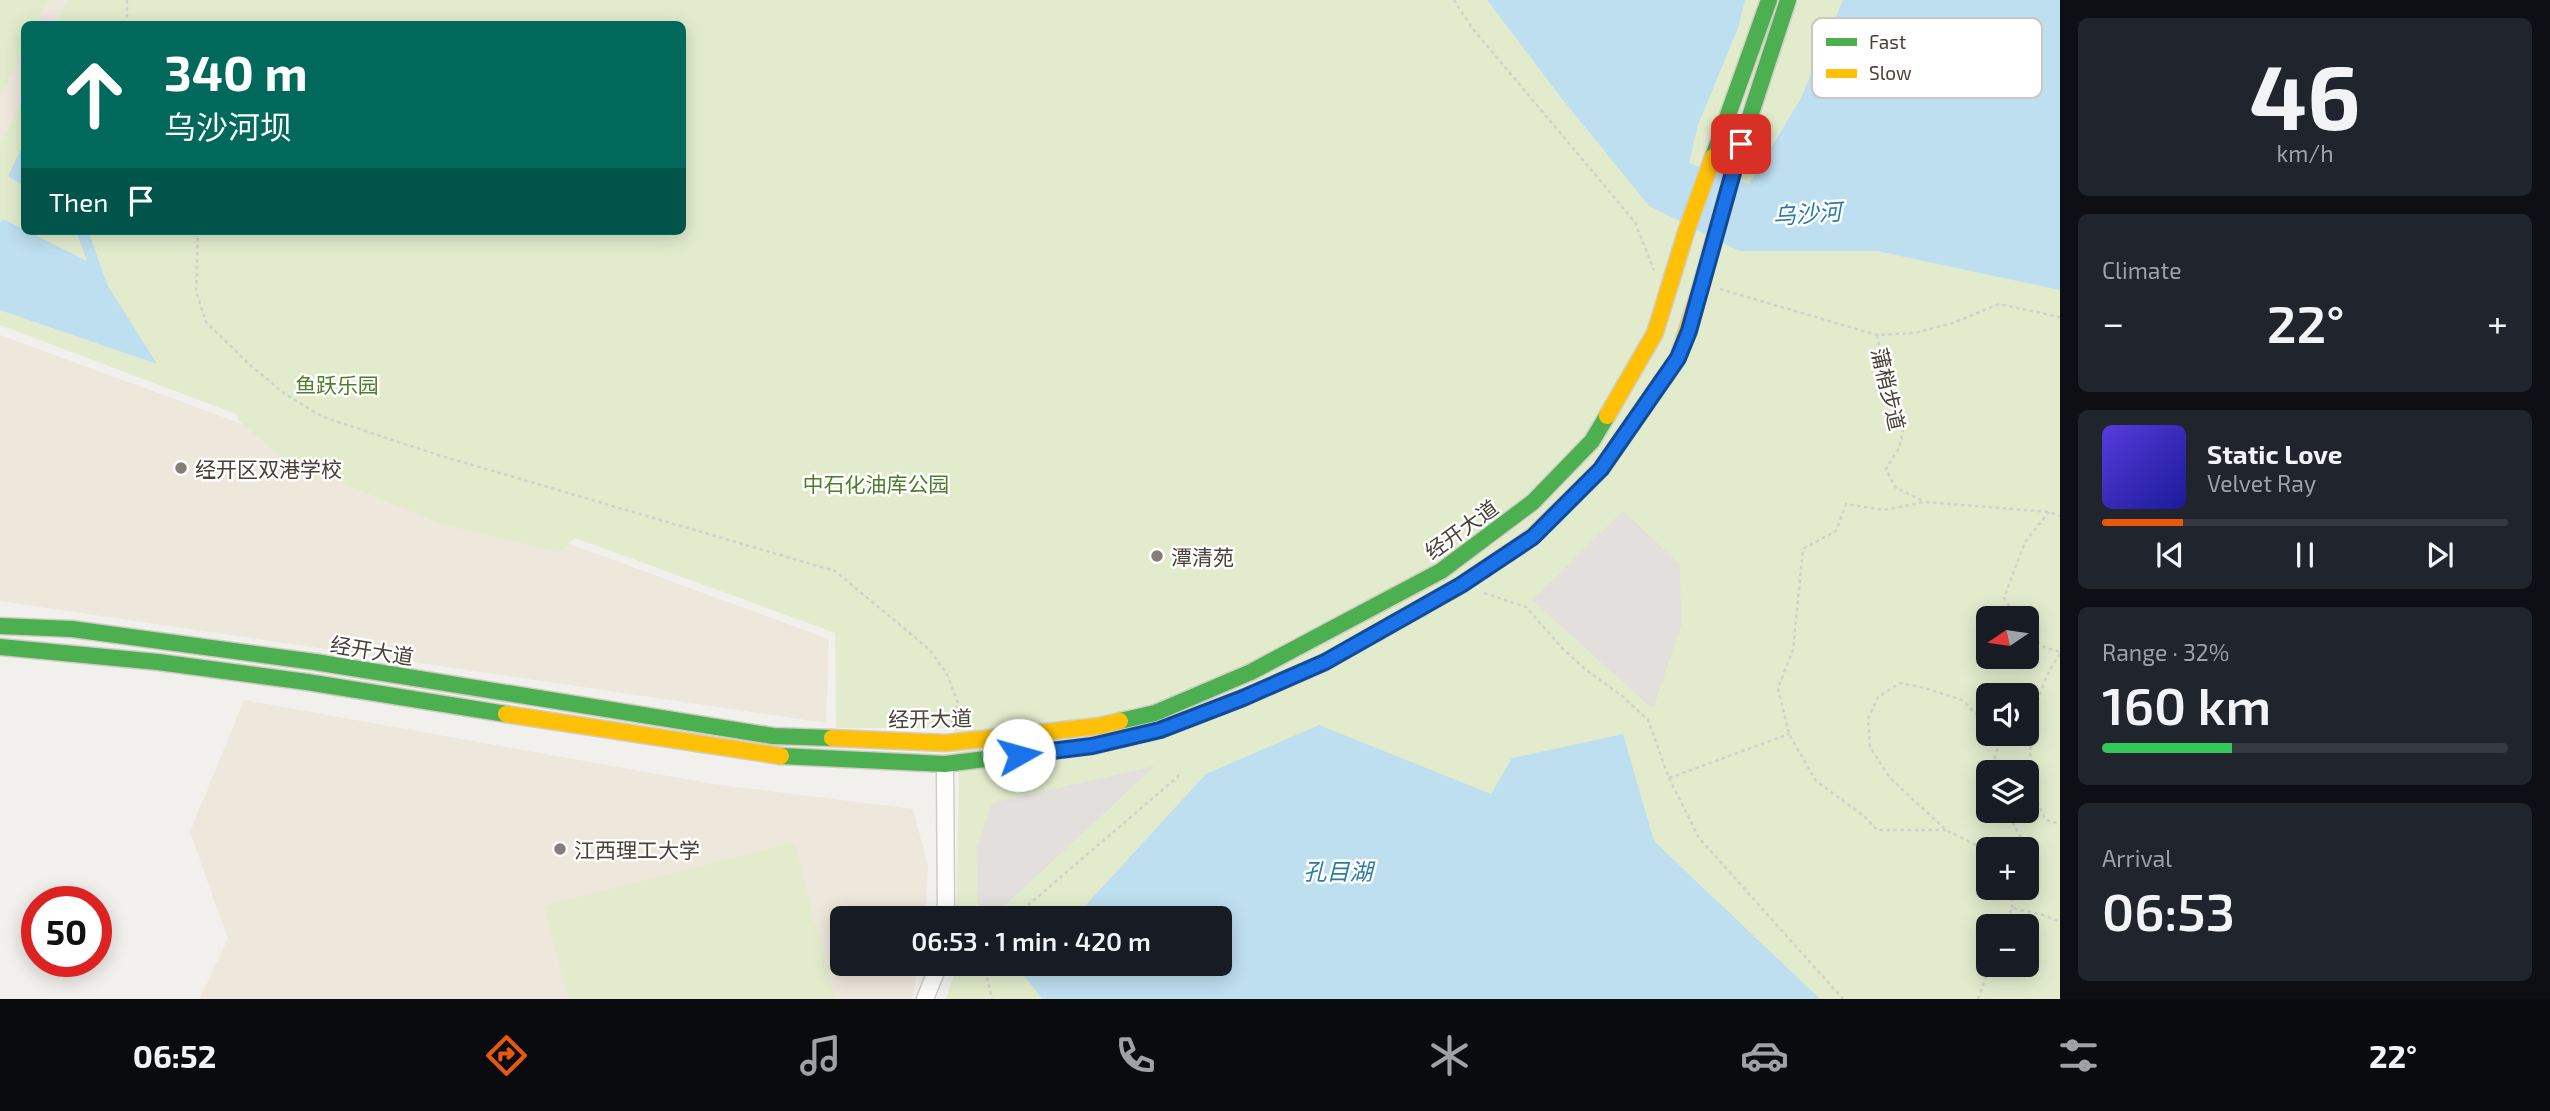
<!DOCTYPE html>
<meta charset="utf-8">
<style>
body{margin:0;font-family:"Exo 2","Noto Sans SC",sans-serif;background:#20242c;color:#f1f3f6;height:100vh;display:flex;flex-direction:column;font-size:26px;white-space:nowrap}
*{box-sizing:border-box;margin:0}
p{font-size:23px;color:#9ea1a6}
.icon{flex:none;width:38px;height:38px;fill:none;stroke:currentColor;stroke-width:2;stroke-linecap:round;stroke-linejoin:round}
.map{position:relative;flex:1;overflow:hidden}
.details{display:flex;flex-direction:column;gap:18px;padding:18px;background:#0d0f14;width:490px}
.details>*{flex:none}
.top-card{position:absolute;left:21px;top:21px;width:665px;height:214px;border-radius:10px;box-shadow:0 4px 18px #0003;background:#00695c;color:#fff;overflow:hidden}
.needle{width:46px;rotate:257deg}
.fabs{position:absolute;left:1976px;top:606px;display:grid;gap:14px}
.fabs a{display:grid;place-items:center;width:63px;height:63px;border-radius:10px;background:#171b24;box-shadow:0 4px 18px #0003;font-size:35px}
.speed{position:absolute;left:21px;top:886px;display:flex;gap:14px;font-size:35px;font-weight:700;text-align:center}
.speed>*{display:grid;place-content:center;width:91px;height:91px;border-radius:50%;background:#171b24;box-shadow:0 4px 18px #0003;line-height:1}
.speed .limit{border:10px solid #d22;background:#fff;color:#111}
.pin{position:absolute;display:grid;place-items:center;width:60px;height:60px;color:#fff;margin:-30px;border-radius:14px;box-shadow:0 4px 10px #0006}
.me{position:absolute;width:77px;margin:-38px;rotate:83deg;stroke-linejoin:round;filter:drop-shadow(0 0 5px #0008)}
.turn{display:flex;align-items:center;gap:24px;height:147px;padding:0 28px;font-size:32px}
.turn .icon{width:91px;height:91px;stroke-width:2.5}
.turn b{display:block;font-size:49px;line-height:60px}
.then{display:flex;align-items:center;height:66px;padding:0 28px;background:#0003;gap:14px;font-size:26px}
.big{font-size:52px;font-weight:600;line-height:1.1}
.details .tile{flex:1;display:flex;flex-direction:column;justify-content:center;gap:10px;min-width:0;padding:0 24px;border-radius:10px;background:#20242c}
.details .dial{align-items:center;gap:0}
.dial b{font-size:91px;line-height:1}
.song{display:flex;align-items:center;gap:21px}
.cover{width:84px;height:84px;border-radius:10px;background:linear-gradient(135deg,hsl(250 70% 55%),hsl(240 70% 35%))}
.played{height:7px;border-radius:4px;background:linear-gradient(90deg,#ea580c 20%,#363941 20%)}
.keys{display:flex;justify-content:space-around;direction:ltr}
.heat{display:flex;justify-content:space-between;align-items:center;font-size:38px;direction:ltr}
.charge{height:10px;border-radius:5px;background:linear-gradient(90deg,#34c759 32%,#363941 0)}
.trip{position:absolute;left:830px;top:906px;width:402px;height:70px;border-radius:10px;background:#171b24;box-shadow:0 4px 18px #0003;font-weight:600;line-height:70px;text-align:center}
.tab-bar{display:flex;height:112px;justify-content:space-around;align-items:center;background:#090b0e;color:#9ea1a6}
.tab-bar .icon{width:49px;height:49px}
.tab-bar .current{color:#ea580c}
.tab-bar b{font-size:32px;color:#f1f3f6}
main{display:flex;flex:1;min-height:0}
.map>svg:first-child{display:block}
.education{fill:#ede7dc}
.green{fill:#e2eccd;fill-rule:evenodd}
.parking{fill:#e2dfdc}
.water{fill:#bedff0}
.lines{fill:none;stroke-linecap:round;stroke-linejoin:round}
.street-casing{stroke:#cfccc9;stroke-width:19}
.fast-casing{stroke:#d2cdc4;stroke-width:19}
.slow-casing{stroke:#d2cdc4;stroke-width:19}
.path{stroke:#d2d0cb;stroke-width:2.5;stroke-dasharray:3.5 3.5;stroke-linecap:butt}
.street{stroke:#fdfdfc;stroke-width:16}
.fast{stroke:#4caf50;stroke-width:16}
.slow{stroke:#ffc107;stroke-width:16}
.slow-bridge-casing{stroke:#d2cdc4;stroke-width:19;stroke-linecap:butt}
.slow-bridge{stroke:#ffc107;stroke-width:16}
.route-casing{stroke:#114b97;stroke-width:18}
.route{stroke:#1a73e8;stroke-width:12}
.poi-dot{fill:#857e77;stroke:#fff;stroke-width:2.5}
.labels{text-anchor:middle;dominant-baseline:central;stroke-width:5;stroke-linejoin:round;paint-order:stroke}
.park-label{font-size:21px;fill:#4f7d29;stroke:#fff}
.street-label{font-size:21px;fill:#4a4138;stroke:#fff}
.poi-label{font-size:21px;fill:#4a4138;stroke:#fff;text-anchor:start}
.water-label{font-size:23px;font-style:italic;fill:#2c7ba7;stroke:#fff}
.key{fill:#fff;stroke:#c9c6c3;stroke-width:2}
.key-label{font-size:19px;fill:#4a4138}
</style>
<main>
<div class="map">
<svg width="2060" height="999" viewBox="0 0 2060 999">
<rect width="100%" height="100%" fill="#f2f0ed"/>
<path class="education" d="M0,0H68L56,24H24V93L0,146Z
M0,335L829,639L826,723L0,601Z
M244,700L713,784L913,809L928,866L925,919H842V964H918L912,999H199L228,939L190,832Z"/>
<path class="green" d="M0,0H47L35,24H24V47L0,98Z
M68,0H2060V999H946L953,977L954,964H1220V919H956L959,779L954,728H836L835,633L575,538L558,552L441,524L282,458L239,421L236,414L0,325V146L24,93V231H682V24H56ZM1988,618H2026V656H1988ZM1988,695H2026V733H1988ZM1988,772H2026V810H1988ZM1988,849H2026V887H1988ZM1988,926H2026V964H1988Z
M794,842L835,999H569L544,906Z"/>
<path class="parking" d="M1623,511L1680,564L1681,626L1653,709L1532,600Z
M1155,766L990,919H978L977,848L992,803Z"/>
<path class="water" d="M1487,0H1745L1738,28L1698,125L1689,163L1749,184L1800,100L1843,0H2060V290L1877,251H1739L1649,206L1559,95Z
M24,143V186L8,176Z
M3,219L87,261L76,231H88L108,286L157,364L0,310V223Z
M1319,725L1491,794L1512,758L1623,734L1654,841L1820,999H1042L1023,974L1032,964H1220V919H1073L1206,774Z"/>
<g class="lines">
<defs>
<path id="street" d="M945,764L946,919
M925,999L939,964"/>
<path id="fast" d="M1713,157L1769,0
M1705,272L1741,144L1788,0
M0,626L72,629L315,662L773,736L832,738
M0,647L158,662L307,682L506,714
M1120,721L1155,713L1251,672L1441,571L1533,502L1592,441L1607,416
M781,756L945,764L1092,746L1160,730L1243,698L1325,662L1461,585L1516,548"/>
<path id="slow" d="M1607,416L1655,333L1687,229L1713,157
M1516,548L1533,536L1601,469L1678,358L1699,293
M506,714L781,756
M832,738L946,743L1099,726L1120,721"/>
</defs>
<use href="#street" class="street-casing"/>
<use href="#fast" class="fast-casing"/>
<use href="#slow" class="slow-casing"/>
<path class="path" d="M127,0V24
M1454,0L1473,29L1635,222L1654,270
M198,231L196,291L206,322L250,365L285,394L323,417L438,455L835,571L929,649L947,674L958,703L952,723
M1720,289L1877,335L1914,333L1953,323L1999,304L2060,317
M1877,335L1889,397L1898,411L1903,431L1899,448L1886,469L1895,487L1925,502
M1484,593L1526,607L1562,648L1586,670L1621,695L1648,720L1669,778L1699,838L1843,999
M2017,618L2004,598L2025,542L2049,512
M2026,633L2044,647L2060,652
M2060,654C2029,696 2019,774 2046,820L2060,824
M1988,725L1962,700L1925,688L1900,683L1878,697L1868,719L1870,747L1890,778L1946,830L1988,851
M1991,772L1998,747L1995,733
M1669,778L1789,734
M1988,784L1986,793L1988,794
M2006,810L2025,845L2023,849
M1946,830H1877L1864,816L1816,781L1789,734L1778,688L1793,650L1803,549L1836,531L1846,504L1884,510L1925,502L2049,512L2060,516
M2012,908L2013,887
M1012,919L1182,773
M2005,926L2012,908L2043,915L2060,922
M984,964L992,999
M1978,999L1991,964"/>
<use href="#street" class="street"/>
<use href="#fast" class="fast"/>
<use href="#slow" class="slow"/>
<defs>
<path id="slow-bridge" d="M1699,293L1705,272"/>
</defs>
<use href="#slow-bridge" class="slow-bridge-casing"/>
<use href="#slow-bridge" class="slow-bridge"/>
</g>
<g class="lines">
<defs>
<path id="route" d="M1019,755L1092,746L1160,730L1243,698L1325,662L1461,585L1533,537L1601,469L1678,358L1689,331L1741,144"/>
</defs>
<use href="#route" class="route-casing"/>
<use href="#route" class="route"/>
</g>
<g class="poi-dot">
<circle cx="181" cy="468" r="7"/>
<circle cx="1157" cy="556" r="7"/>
<circle cx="560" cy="849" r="7"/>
</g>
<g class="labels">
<g class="park-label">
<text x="337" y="384">鱼跃乐园</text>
<text x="876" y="483">中石化油库公园</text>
</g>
<g class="street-label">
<text transform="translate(1889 389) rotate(77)">蒲梢步道</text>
<text transform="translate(1461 529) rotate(-36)">经开大道</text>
<text transform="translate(372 650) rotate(9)">经开大道</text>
<text transform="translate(930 718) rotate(-1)">经开大道</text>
</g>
<g class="poi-label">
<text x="195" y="468">经开区双港学校</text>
<text x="1171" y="556">潭清苑</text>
<text x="574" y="849">江西理工大学</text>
</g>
<g class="water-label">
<text transform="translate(1807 213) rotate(-4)">乌沙河</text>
<text x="1338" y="871">孔目湖</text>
</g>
</g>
<rect x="1812" y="18" width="230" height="80" rx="10" class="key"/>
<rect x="1826" y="38" width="31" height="8" fill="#4caf50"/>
<rect x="1826" y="69" width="31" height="9" fill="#ffc107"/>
<g class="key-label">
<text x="1869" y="49">Fast</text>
<text x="1869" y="80">Slow</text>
</g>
</svg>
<div class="fabs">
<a><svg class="needle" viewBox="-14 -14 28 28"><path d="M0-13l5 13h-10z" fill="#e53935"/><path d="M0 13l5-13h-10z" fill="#9ea1a6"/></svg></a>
<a><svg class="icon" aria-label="sound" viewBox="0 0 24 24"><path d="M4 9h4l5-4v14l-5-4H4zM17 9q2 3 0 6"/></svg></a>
<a><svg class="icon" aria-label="layers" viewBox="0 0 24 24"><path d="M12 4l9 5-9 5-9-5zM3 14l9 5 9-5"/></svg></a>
<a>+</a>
<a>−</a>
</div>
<div class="speed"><div class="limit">50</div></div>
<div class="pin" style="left:1741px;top:144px;background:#d93025"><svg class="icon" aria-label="arrive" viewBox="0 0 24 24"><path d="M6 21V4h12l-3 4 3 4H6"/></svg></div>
<svg class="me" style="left:1019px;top:755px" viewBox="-20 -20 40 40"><circle r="19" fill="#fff"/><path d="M0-13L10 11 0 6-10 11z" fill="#1a73e8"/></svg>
<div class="trip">06:53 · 1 min · 420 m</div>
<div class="top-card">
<div class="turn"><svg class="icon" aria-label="ahead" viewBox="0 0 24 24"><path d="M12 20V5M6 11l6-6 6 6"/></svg><div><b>340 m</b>乌沙河坝</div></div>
<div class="then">Then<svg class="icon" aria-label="arrive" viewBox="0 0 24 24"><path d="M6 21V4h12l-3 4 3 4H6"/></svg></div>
</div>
</div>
<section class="details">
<div class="tile dial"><b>46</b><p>km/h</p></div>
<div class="tile"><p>Climate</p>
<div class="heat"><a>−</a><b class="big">22°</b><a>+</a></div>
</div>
<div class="tile">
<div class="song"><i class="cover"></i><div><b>Static Love</b><p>Velvet Ray</p></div></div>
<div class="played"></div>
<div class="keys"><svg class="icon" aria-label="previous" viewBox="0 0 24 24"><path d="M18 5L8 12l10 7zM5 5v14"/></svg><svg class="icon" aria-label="pause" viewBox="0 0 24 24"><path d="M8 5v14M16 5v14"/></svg><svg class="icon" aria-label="next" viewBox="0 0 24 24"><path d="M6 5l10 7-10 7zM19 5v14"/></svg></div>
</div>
<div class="tile"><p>Range · 32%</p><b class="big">160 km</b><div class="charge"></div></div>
<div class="tile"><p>Arrival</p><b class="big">06:53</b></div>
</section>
</main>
<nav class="tab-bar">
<b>06:52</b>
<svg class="icon current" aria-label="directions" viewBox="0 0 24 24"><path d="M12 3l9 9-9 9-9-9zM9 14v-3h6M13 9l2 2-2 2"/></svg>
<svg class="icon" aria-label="music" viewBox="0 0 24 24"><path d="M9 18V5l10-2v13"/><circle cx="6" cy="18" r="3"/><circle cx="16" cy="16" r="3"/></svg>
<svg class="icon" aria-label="phone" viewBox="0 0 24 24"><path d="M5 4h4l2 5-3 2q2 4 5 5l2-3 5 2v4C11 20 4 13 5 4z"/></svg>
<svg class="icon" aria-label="climate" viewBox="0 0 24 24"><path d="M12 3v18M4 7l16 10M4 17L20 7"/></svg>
<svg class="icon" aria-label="car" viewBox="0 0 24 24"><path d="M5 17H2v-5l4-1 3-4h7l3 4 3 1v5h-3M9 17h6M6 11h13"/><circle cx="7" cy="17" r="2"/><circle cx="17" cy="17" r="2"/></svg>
<svg class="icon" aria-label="filters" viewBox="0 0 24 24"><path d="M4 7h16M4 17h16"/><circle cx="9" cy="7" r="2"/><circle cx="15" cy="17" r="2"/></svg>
<b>22°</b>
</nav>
